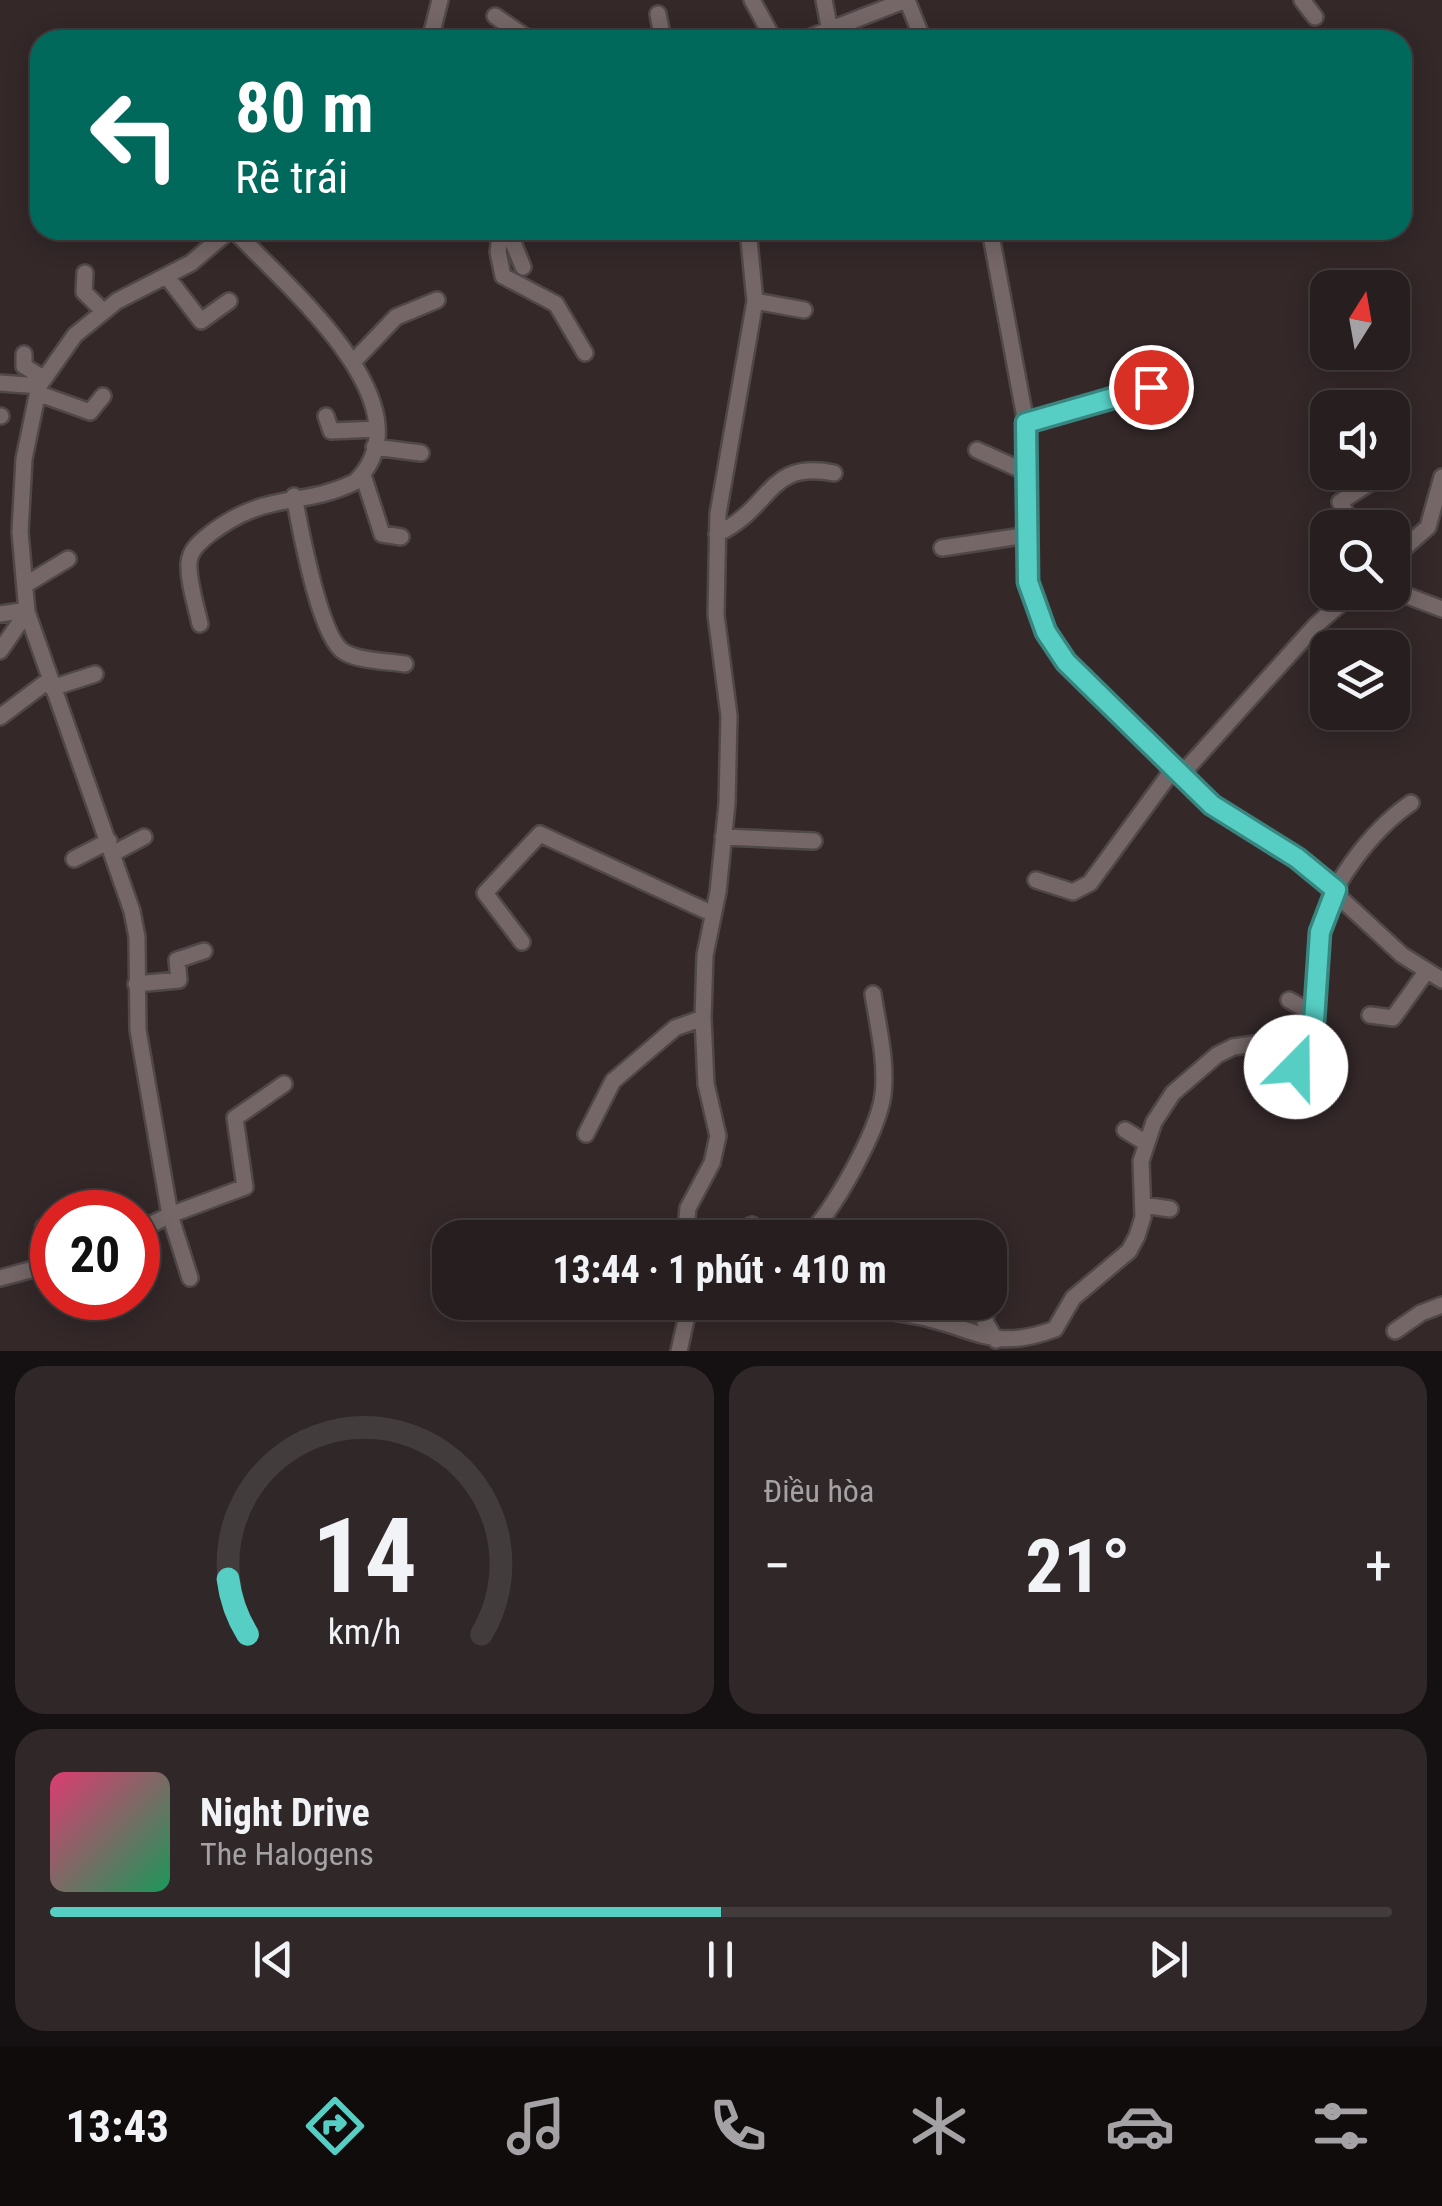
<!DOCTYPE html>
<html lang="vi">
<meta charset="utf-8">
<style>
body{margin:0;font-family:"Roboto Condensed",sans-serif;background:#2f2728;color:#f1f3f6;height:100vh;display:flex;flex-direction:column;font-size:38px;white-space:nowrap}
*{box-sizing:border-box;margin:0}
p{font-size:32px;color:#a4a2a4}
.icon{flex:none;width:55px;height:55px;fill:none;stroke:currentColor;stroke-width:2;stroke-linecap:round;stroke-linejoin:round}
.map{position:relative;height:1351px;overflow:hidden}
.drawer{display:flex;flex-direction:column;gap:15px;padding:15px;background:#151011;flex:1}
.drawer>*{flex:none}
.top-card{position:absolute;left:30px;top:30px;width:1382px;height:210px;border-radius:30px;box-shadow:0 5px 25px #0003,0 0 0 2px #433c3d;background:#00695c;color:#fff;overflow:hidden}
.needle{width:65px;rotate:11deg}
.fabs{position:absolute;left:1310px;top:270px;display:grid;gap:20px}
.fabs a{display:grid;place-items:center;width:100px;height:100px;border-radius:20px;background:#271e1f;box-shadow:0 5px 25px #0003,0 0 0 2px #433c3d;font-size:50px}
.speed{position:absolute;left:30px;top:1190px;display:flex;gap:20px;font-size:50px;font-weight:700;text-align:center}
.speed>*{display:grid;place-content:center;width:130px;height:130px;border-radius:50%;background:#271e1f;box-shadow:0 5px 25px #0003,0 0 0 2px #433c3d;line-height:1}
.speed .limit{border:15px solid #d22;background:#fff;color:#111}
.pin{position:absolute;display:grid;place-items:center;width:85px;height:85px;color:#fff;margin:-42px;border:5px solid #fff;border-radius:50%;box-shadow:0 2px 10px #0007}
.me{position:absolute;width:110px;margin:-55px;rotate:22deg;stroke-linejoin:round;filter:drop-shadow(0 0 8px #0008)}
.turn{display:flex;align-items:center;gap:35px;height:210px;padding:0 40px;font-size:45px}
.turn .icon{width:130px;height:130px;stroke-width:2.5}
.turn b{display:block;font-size:70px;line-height:85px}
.big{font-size:75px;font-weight:700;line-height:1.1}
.drawer .card{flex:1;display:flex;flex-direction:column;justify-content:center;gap:15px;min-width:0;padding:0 35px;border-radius:30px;background:#2f2728}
.drawer .dial{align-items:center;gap:0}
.dial svg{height:260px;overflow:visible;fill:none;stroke:#433c3d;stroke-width:7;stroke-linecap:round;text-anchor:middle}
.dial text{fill:#f1f3f6;stroke:none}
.song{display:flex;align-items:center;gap:30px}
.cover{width:120px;height:120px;border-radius:15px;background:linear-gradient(135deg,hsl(340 70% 55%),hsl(150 70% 35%))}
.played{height:10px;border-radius:5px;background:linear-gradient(90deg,#56cec3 50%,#433c3d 50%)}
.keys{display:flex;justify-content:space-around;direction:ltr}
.heat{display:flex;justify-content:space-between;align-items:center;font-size:55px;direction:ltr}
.drawer .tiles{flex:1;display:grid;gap:15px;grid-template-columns:1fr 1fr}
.card:last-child{grid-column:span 2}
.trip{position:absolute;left:432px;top:1220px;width:575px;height:100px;border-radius:30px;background:#271e1f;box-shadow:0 5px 25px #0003,0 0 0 2px #433c3d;font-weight:700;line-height:100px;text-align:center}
.tabs{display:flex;height:160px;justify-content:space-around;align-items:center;background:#100c0c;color:#a4a2a4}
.tabs .icon{width:70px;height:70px}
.tabs .current{color:#56cec3}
.tabs b{font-size:45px;color:#f1f3f6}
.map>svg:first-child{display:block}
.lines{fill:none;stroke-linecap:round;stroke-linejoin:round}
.minor-casing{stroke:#504748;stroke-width:20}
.minor{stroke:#756768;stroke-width:15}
.route-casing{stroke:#38867f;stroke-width:25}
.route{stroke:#56cec3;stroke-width:18}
</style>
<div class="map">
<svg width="1442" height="1351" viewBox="0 0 1442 1351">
<rect width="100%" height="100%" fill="#342829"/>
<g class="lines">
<defs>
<path id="minor" d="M752,0L774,40
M824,0L830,31
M907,0L923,40
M1302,0L1315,17
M658,14L663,40
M495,16L530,40
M430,40L440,0
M803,40L906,0
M230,230L191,263L117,301L75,335L39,386L24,459L20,532L27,612L132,911L137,937L138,1030L170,1215L245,1187L235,1118L284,1084
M501,230L498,252L503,276L556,304L585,353
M508,230L523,267
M990,230L1026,423L1028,582L1046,633L1065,662L1212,805L1297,858L1402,955L1442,980
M85,273L84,292L103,311
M168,278L201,321L229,301
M755,301L804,310
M24,354V366L43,378
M354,361L396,317L437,300
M0,383L39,386
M37,393L90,412L103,396
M0,416H1
M326,416L331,431L377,429
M1026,423L1147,392L1151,387L1144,366
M374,447L421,453
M977,450L1028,473
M363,475L382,534L401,537
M294,496C300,526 319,637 344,652C359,661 387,661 405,664
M1354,528L1340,502L1368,484
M717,534C774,507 766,460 834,473
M942,548L1028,535
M1392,559L1428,527L1442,477
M25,585L68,559
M1392,590L1442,609
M0,614L27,610
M200,624C196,605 188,582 189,563C190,549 201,541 211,533C268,490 302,508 355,482C434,406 282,283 234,230
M0,651L27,612
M52,688L95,674
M0,717L49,680
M1181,775L1316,625L1354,592
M723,837L814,841
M114,853L144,837
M74,859L109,841
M1036,880L1073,892L1090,883L1174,768
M522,942L485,893L540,834L713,914
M136,984L179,980L177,960L204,951
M1289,1000L1314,1014
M1370,1015L1393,1018L1426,972
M1265,1079C1291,1071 1305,1063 1304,1034
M1125,1130L1146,1143
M586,1134L613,1081L675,1028L703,1018
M1143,1205L1170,1209
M44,1227L52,1249
M683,1228L704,1238
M138,1231L170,1215L190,1278
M685,1238L688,1208L712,1163L718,1136L706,1084L703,1018L705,955L718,892L727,804L729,716L716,615L718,514L755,301L748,230
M732,1238L752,1225
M805,1238C833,1213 878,1131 883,1095C887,1062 878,1026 873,994
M926,1238L929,1234
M0,1278L52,1264
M856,1302C877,1311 903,1313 926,1318C980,1331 996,1351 1055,1329L1073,1298L1129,1251L1137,1236L1143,1217L1141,1161L1154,1122L1173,1093L1217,1055L1233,1047L1296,1038L1311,1027C1322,1001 1316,963 1320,935C1326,887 1373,829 1411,803
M918,1302L945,1317
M986,1311L985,1322L996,1340
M1395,1331L1421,1313L1442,1305
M679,1351L690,1302"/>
</defs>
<use href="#minor" class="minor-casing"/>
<use href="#minor" class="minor"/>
</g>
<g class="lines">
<defs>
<path id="route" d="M1151,387L1026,423L1028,582L1046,632L1066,662L1212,805L1297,858L1336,890L1320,932L1314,1021L1304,1034L1305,1046L1296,1067"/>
</defs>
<use href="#route" class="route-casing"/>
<use href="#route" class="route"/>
</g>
</svg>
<div class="fabs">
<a><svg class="needle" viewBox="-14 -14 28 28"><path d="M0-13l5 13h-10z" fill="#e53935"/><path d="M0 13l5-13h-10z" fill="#a4a2a4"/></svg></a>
<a><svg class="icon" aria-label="sound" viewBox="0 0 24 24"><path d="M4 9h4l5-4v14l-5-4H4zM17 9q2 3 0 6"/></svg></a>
<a><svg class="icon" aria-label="search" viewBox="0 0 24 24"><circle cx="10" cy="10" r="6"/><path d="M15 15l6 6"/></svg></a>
<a><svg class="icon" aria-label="layers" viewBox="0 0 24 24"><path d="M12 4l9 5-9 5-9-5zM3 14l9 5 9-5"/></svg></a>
</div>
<div class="speed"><div class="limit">20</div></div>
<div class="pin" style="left:1151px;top:387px;background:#d93025"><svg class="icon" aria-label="arrive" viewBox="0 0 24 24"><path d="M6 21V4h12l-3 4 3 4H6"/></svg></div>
<svg class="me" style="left:1296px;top:1067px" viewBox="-20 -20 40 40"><circle r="19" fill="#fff"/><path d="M0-13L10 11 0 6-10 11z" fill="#56cec3"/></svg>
<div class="trip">13:44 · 1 phút · 410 m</div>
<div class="top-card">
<div class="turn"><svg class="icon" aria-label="left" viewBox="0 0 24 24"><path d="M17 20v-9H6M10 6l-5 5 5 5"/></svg><div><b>80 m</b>Rẽ trái</div></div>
</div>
</div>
<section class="drawer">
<div class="tiles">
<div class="card dial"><svg viewBox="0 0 100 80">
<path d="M14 69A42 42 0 1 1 86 69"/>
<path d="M14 69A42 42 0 0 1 8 52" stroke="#56cec3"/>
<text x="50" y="56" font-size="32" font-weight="700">14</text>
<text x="50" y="72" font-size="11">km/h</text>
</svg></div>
<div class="card"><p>Điều hòa</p>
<div class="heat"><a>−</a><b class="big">21°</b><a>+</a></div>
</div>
<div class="card">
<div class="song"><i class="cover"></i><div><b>Night Drive</b><p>The Halogens</p></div></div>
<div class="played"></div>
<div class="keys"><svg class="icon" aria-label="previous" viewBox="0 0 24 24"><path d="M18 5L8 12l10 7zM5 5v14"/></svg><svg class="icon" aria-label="pause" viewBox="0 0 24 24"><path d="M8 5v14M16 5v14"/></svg><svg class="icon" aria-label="next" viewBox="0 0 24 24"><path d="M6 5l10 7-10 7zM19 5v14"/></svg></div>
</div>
</div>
</section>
<nav class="tabs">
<b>13:43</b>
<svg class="icon current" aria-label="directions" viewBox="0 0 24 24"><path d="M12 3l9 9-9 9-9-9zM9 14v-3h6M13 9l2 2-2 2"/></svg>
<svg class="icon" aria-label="music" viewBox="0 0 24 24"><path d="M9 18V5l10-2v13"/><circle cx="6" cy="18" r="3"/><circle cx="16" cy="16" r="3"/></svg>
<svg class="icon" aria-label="phone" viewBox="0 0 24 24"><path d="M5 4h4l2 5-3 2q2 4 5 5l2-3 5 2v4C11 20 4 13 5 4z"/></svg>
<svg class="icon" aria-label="climate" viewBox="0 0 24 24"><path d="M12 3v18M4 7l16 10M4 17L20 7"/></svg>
<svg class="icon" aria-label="car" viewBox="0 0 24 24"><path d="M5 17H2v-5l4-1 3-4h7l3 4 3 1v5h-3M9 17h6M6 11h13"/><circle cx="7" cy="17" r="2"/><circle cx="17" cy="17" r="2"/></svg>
<svg class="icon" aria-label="filters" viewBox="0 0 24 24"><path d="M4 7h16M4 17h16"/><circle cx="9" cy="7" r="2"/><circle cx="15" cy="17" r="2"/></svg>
</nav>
